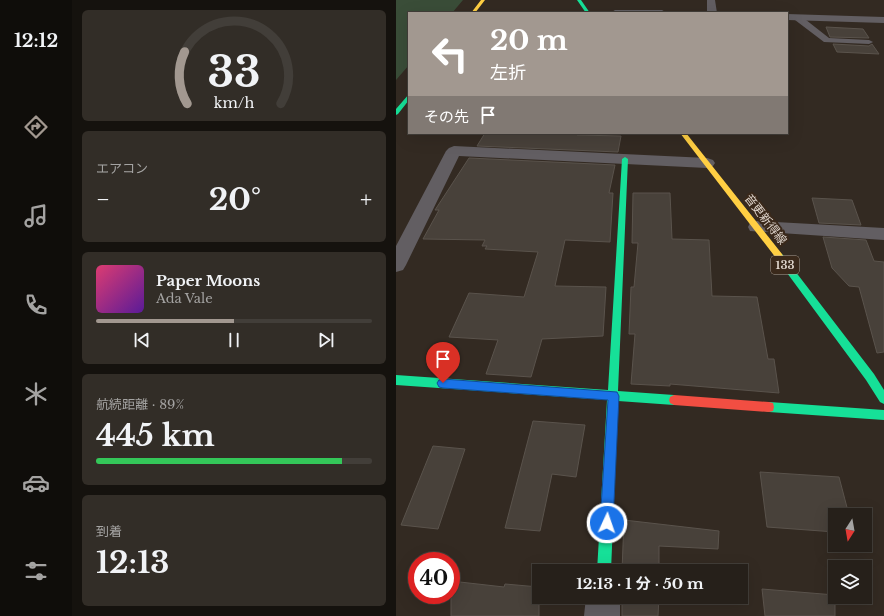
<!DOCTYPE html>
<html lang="ja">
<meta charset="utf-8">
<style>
body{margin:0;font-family:"Libre Baskerville","Noto Sans JP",serif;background:#322d27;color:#f1f3f6;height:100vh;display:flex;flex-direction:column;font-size:15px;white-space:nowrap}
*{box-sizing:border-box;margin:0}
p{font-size:13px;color:#a4a3a2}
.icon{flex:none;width:22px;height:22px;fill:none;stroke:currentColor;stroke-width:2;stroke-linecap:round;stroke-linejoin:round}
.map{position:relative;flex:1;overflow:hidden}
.drawer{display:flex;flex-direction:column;gap:10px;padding:10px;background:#15120e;width:324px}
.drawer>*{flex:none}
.top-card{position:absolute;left:12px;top:12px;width:380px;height:122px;border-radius:0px;box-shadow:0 4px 16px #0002,0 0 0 1px #423e39;background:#a29890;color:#fff;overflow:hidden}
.needle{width:26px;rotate:191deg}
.fabs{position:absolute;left:432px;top:508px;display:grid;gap:8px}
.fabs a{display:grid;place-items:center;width:44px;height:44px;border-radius:0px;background:#26201a;box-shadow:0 4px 16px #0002,0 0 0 1px #423e39;font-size:20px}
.speed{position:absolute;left:12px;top:552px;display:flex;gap:8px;font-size:20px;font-weight:700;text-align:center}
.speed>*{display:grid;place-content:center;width:52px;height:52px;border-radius:50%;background:#26201a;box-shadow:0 4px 16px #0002,0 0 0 1px #423e39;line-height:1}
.speed .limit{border:6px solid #d22;background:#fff;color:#111}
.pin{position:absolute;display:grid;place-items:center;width:34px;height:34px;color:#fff;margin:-41px -17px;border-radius:50% 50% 50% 0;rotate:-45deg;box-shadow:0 0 4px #0007}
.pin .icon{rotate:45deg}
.me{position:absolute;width:44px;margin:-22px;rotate:3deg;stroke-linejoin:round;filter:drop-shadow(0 0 3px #0008)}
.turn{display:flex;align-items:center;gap:14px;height:84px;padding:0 16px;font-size:18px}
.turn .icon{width:52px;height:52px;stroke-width:2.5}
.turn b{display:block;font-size:28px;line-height:34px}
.then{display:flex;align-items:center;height:38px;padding:0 16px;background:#0003;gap:8px;font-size:15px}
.big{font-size:30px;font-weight:700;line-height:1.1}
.drawer .widget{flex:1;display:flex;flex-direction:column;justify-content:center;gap:6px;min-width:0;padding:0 14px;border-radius:6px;background:#322d27}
.drawer .dial{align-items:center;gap:0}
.dial svg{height:104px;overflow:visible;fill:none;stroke:#423e39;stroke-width:7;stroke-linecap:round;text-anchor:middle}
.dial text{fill:#f1f3f6;stroke:none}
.song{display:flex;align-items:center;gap:12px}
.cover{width:48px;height:48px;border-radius:6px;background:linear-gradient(135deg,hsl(340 70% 55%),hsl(270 70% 35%))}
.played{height:4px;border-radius:2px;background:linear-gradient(90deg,#a29890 50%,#423e39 50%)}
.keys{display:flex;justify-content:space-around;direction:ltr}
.heat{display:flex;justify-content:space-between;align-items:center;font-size:22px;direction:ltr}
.charge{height:6px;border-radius:3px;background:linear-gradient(90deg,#34c759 89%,#423e39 0)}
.trip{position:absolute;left:136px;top:564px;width:216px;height:40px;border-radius:0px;background:#26201a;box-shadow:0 4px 16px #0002,0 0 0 1px #423e39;font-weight:700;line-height:40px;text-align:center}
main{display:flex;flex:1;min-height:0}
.tabs{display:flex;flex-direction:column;width:72px;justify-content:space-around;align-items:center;background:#0f0d0a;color:#a4a3a2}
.tabs .icon{width:28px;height:28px}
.tabs .current{color:#a29890}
.tabs b{font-size:18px;color:#f1f3f6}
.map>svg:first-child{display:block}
.green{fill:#3a4d38}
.building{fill:#48413a;stroke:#5a534c}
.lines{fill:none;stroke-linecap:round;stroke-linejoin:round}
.lane{fill:#625e62;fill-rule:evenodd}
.street{fill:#625e62;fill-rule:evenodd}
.fast{fill:#16e098;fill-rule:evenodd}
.slow{fill:#ffcf43;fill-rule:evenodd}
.jam{fill:#f24e42;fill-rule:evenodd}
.route{fill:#1a73e8;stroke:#114b97}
.labels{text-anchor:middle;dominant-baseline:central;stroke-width:4;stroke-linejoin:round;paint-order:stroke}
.shield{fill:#3a291b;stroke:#ada196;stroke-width:1}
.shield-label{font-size:11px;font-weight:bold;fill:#ded4cb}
.street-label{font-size:12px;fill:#ded4cb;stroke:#3a291b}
</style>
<main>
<nav class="tabs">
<b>12:12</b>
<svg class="icon current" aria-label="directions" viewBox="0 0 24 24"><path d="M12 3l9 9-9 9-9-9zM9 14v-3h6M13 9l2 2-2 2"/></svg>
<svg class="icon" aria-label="music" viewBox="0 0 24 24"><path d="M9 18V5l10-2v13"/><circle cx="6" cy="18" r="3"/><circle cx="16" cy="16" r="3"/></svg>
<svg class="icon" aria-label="phone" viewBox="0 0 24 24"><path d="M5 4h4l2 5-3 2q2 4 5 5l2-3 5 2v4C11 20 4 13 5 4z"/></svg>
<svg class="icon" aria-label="climate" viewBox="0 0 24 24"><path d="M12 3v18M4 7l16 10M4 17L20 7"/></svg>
<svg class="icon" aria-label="car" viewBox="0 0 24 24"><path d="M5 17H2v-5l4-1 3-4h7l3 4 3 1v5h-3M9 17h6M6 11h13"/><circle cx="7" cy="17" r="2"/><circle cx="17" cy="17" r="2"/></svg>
<svg class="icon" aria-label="filters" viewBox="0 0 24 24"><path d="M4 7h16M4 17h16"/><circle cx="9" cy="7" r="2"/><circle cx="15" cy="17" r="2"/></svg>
</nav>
<section class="drawer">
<div class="widget dial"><svg viewBox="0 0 100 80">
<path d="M14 69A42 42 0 1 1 86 69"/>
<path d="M14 69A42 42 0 0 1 12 29" stroke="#a29890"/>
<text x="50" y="56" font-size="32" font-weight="700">33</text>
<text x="50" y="72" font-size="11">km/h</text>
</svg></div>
<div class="widget"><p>エアコン</p>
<div class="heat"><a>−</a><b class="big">20°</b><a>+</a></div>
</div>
<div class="widget">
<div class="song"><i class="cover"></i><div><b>Paper Moons</b><p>Ada Vale</p></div></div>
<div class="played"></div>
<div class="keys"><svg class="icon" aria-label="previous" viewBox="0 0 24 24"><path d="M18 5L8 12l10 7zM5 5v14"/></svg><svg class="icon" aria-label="pause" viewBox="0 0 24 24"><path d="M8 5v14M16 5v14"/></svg><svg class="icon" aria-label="next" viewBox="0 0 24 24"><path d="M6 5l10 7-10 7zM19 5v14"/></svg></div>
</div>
<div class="widget"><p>航続距離 · 89%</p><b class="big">445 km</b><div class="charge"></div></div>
<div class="widget"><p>到着</p><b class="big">12:13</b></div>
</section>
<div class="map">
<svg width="488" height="616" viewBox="0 0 488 616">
<rect width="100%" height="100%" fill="#332a22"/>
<path class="green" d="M0,0H67L56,13H13V65L0,80Z"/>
<path class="building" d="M430,27L467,29L473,38L434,37Z
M437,44L473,46L476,44L483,54L441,52Z
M89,133H182L181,135L225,136L222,152L81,146Z
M73,158L219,165L213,193H217L214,242L169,240L159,286L210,287L207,336L146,339L135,377L90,374L102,340L53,337L73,293L128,297L142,252L89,249L91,246H86L89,240L27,239L43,210H39Z
M237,193H274L276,239L313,240L316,296L361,297L372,359H378L383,393L274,384V386L235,384L239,334H233L235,287H238L242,243H236Z
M416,198L456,200L465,225L423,223Z
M427,237L470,240L478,261L488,262V352L481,353L463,287L453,286L436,268Z
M137,421L189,425L180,477L156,474L144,531L109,528Z
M37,446L69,449L42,529L5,525Z
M364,472L443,477L453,515H439V532L371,527Z
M228,520L323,531L322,549L263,546V571H226Z
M55,581L108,587L109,584L143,587V616H55Z
M366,589L439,595V616H369Z
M226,597H263L262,616H226Z"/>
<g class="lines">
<path class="lane" d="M399,16H405L433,38L473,40L477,42L473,44L428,42L399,20Z"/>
<path class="street" d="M311,0H319L321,13H311Z
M219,10H266L271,13H214Z
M391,14L488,17V23L391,20Z
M58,146L311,158L317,160L319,163L317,166L311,168L63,156L10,265L7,270L0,272V246L50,151L53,148Z
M361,221L488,228V240L354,231L352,227L354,223Z
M190,597H224V616H188Z"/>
<path class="fast" d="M181,0H185L194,13H190Z
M13,94V100L2,114L0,115V109Z
M229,157L232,159L222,391L278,395L282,397L283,400L282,403L278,405L222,401L215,571H201L211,400L0,385V375L212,390L226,159Z
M383,253L386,254L478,374L488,390V404L484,402L470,380L380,258L379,256L380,254Z
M373,402L488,410V420L373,412L369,411L368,407L369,403Z"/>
<path class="slow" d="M85,0H89L79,13H75Z
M284,133H290L386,254L387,256L386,258H380Z"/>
<path class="jam" d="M278,395L373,402L377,403L378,407L377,411L373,412L278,405L274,403L273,400L274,397Z"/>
</g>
<path class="route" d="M47,379L221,392L223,396L217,523L215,528L211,530L206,528L204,523L212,400L47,388L43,387L41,383L43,380Z"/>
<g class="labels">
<rect class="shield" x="375" y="256" width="28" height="18" rx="3"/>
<g class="shield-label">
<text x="389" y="265">133</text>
</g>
<g class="street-label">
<text transform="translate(370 219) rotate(52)">音更新得線</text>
</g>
</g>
</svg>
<div class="fabs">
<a><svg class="needle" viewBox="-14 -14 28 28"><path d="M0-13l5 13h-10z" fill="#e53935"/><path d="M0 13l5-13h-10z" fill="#a4a3a2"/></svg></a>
<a><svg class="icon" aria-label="layers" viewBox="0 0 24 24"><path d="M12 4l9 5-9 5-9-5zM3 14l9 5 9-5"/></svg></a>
</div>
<div class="speed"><div class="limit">40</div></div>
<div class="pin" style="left:47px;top:383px;background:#d93025"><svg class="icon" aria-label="arrive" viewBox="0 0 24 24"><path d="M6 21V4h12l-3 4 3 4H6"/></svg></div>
<svg class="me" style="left:211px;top:523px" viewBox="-20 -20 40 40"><circle r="17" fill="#1a73e8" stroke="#fff" stroke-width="3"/><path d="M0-11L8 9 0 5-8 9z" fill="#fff"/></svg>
<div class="trip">12:13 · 1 分 · 50 m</div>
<div class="top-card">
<div class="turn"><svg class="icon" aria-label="left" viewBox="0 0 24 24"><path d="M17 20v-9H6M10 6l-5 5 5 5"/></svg><div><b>20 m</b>左折</div></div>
<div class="then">その先<svg class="icon" aria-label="arrive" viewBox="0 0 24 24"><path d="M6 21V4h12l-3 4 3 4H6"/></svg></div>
</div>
</div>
</main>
